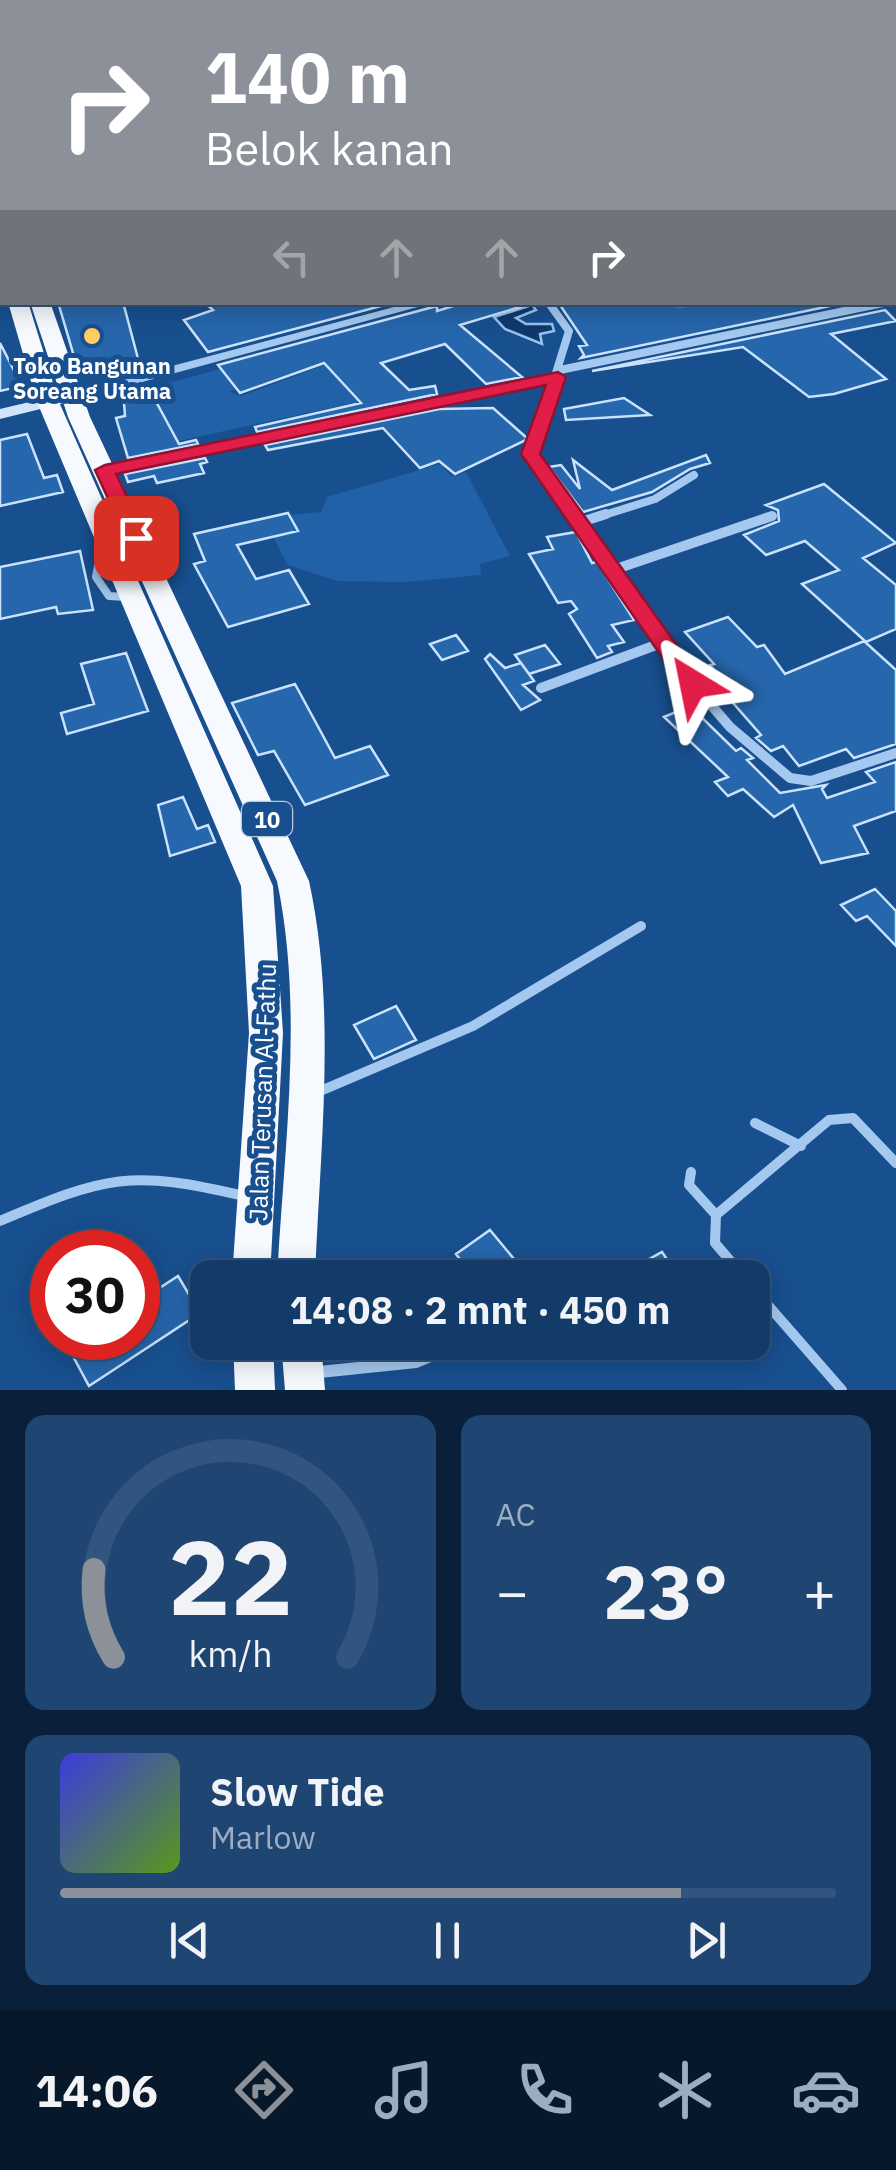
<!DOCTYPE html>
<html lang="id">
<meta charset="utf-8">
<style>
body{margin:0;font-family:"IBM Plex Sans",sans-serif;background:#1f4672;color:#f1f3f6;height:100vh;display:flex;flex-direction:column;font-size:38px;white-space:nowrap}
*{box-sizing:border-box;margin:0}
p{font-size:32px;color:#9cadc1}
.icon{flex:none;width:55px;height:55px;fill:none;stroke:currentColor;stroke-width:2;stroke-linecap:round;stroke-linejoin:round}
.map{position:relative;height:1390px;overflow:hidden}
.side{display:flex;flex-direction:column;gap:25px;padding:25px;background:#0a203a;flex:1}
.side>*{flex:none}
.hud{position:absolute;left:0px;top:0px;width:898px;height:305px;box-shadow:0 5px 25px #0003,0 0 0 2px #31557e;background:#8c9099;color:#fff;overflow:hidden}
.speed{position:absolute;left:30px;top:1230px;display:flex;gap:20px;font-size:50px;font-weight:700;text-align:center}
.speed>*{display:grid;place-content:center;width:130px;height:130px;border-radius:50%;background:#123b6a;box-shadow:0 5px 25px #0003,0 0 0 2px #31557e;line-height:1}
.speed .limit{border:15px solid #d22;background:#fff;color:#111}
.pin{position:absolute;display:grid;place-items:center;width:85px;height:85px;color:#fff;margin:-42px;border-radius:20px;box-shadow:0 5px 15px #0006}
.me{position:absolute;width:110px;margin:-55px;rotate:325deg;stroke-linejoin:round;filter:drop-shadow(0 0 8px #0008)}
.turn{display:flex;align-items:center;gap:35px;height:210px;padding:0 40px;font-size:45px}
.turn .icon{width:130px;height:130px;stroke-width:2.5}
.turn b{display:block;font-size:70px;line-height:85px}
.lanes{display:flex;align-items:center;height:95px;padding:0 40px;background:#0003;justify-content:center;gap:50px;direction:ltr}
.lanes .off{opacity:.35}
.big{font-size:75px;font-weight:800;line-height:1.1}
.side .card{flex:1;display:flex;flex-direction:column;justify-content:center;gap:15px;min-width:0;padding:0 35px;border-radius:20px;background:#1f4672}
.side .dial{align-items:center;gap:0}
.dial svg{height:260px;overflow:visible;fill:none;stroke:#31557e;stroke-width:7;stroke-linecap:round;text-anchor:middle}
.dial text{fill:#f1f3f6;stroke:none}
.song{display:flex;align-items:center;gap:30px}
.cover{width:120px;height:120px;border-radius:15px;background:linear-gradient(135deg,hsl(240 70% 55%),hsl(90 70% 35%))}
.played{height:10px;border-radius:5px;background:linear-gradient(90deg,#8c9099 80%,#31557e 80%)}
.keys{display:flex;justify-content:space-around;direction:ltr}
.heat{display:flex;justify-content:space-between;align-items:center;font-size:55px;direction:ltr}
.side .tiles{flex:1;display:grid;gap:25px;grid-template-columns:1fr 1fr}
.card:last-child{grid-column:span 2}
.trip{position:absolute;left:190px;top:1260px;width:580px;height:100px;border-radius:20px;background:#123b6a;box-shadow:0 5px 25px #0003,0 0 0 2px #31557e;font-weight:800;line-height:100px;text-align:center}
.dock{display:flex;height:160px;justify-content:space-around;align-items:center;background:#07182a;color:#9cadc1}
.dock .icon{width:70px;height:70px}
.dock .current{color:#8c9099}
.dock b{font-size:45px;color:#f1f3f6}
.map>svg:first-child{display:block}
.green{fill:#2061a7}
.water{fill:#0f396b;stroke:#96c3f1;stroke-width:2.5}
.building{fill:#2666ac;stroke:#cae2fb;stroke-width:2.5}
.lines{fill:none;stroke-linecap:round;stroke-linejoin:round}
.service-far1{stroke:#a4c8ef;stroke-width:8}
.service{stroke:#a4c8ef;stroke-width:10}
.minor-far3{stroke:#a4c8ef;stroke-width:6}
.minor-far2{stroke:#a4c8ef;stroke-width:8}
.minor-far1{stroke:#a4c8ef;stroke-width:10}
.minor{stroke:#a4c8ef;stroke-width:12}
.tertiary{fill:#a4c8ef;fill-rule:evenodd}
.secondary{fill:#d1e4fa;fill-rule:evenodd}
.trunk{fill:#f6faff;fill-rule:evenodd}
.route{fill:#e11d48;stroke:#92132f;stroke-width:2.5}
.poi-dot{fill:#ffcd62;stroke:#184f8e;stroke-width:4}
.labels{text-anchor:middle;dominant-baseline:central;stroke-width:10;stroke-linejoin:round;paint-order:stroke}
.far-poi-label{font-size:22px;font-weight:bold;fill:#fff;stroke:#184f8e}
.shield{fill:#184f8e;stroke:#bacadd;stroke-width:2.5}
.shield-label{font-size:22px;font-weight:bold;fill:#fff}
.street-label{font-size:25px;fill:#fff;stroke:#184f8e}
</style>
<div class="map">
<svg width="896" height="1390" viewBox="0 0 896 1390">
<rect width="100%" height="100%" fill="#184f8e"/>
<path class="green" d="M324,365L358,402L174,442L146,389L220,369L235,389L230,392L241,396Z
M440,464L452,477L466,472L510,556L480,564L481,575L405,582L337,581L288,565L273,537L297,530L290,515L321,512L327,497Z"/>
<path class="water" d="M532,305L536,310L516,318L526,324H552L554,331L540,334L542,344L505,329L494,317Z"/>
<path class="building" d="M58,302H123L140,366L78,370Z
M204,302H396L208,352L184,320L213,310Z
M466,302H520V307L460,325L522,377L486,384L445,344L381,363L409,390L435,386L437,394L257,432L255,427L361,403L324,363L240,393L218,365L437,306V311Z
M558,302L680,306L849,302L581,358L584,355L579,346L587,345Z
M885,310L896,321L831,334L886,379L834,394L809,397L743,347L592,371Z
M0,343L22,386L0,391Z
M153,396L179,444L196,440L198,444L128,458L116,418L125,416L124,403Z
M624,398L650,415L566,420L564,409Z
M493,408L528,439L455,474L439,461L420,468L383,428L268,450L265,445L439,409Z
M27,434L44,478L57,475L63,492L0,506V440Z
M706,455L710,463L690,469L652,492L583,512L549,467L561,465L580,489L573,460L612,490Z
M205,458L207,462L200,464L204,473L157,483L154,476L128,482L125,474Z
M824,484L896,543L863,558L896,585V629L866,642L802,584L839,570L805,541L766,555L744,535L779,521L778,510L766,505Z
M288,513L298,531L237,545L256,579L289,570L309,604L228,627L194,564L205,561L194,534Z
M576,532L592,563L597,562L634,620L612,625L624,642L608,646L612,652L597,658L569,614L577,609L571,601L558,603L529,554L553,549L547,537Z
M80,551L93,610L58,614L56,607L0,619V567Z
M728,617L757,647L764,645L785,674L864,641L896,670V744L854,758L846,749L799,766L783,746L771,751L756,738L761,735L726,695L719,697L699,674L713,669L710,665L714,664L685,632Z
M456,635L468,651L442,660L430,644Z
M545,645L560,664L529,674L515,655Z
M126,653L148,711L67,734L61,713L94,704L81,664Z
M490,654L505,668L521,663L534,681L523,685L540,700L521,710L485,659Z
M295,684L335,758L370,746L388,775L305,805L274,751L258,755L232,703Z
M690,706L736,751L741,748L753,758L747,760L780,793L826,785L822,789L827,798L875,782L866,772L896,762V811L854,826L868,853L821,863L793,805L774,817L743,789L728,796L715,782L728,777L664,717Z
M183,797L197,829L208,825L215,842L170,856L158,805Z
M875,889L896,911V946L867,916L856,921L841,905Z
M396,1006L416,1040L374,1059L354,1025Z
M490,1230L524,1271L515,1278H474L456,1254Z
M662,1252L680,1278H615Z
M178,1276L200,1313L89,1386L68,1347L82,1338H138V1302Z"/>
<g class="lines">
<path class="service-far1" d="M110,559L98,566L96,577L109,596L126,597"/>
<path class="service" d="M318,1092L473,1026L641,926
M755,1123L801,1146
M691,1172L689,1185L716,1215
M0,1221C106,1176 131,1169 244,1196
M745,1278L715,1243L716,1215L829,1120L853,1118L896,1163
M752,1287L842,1390"/>
<path class="minor-far3" d="M793,0L800,2
M870,2L877,0"/>
<path class="minor-far2" d="M548,302L569,331L531,454L575,517
M560,370L888,302
M105,471L557,377
M598,517L655,499L694,475"/>
<path class="minor-far1" d="M574,514L693,684L730,727L790,778L811,781L896,753
M578,523L606,514
M613,570L772,516
M541,688L664,642"/>
<path class="minor" d="M310,1373L416,1362L464,1342"/>
<path class="tertiary" d="M895,173H896V179H895Z
M413,302H436L76,400H66L64,397L66,394Z"/>
<path class="secondary" d="M71,392L79,397L77,400L0,419V409Z"/>
<path class="trunk" d="M0,174H2V192H0Z
M0,236L2,237V256L0,255Z
M8,302H28L59,402L273,886L283,1033L270,1278H232L249,1033L241,886L37,402Z
M30,302H50L90,417L309,881C337,1009 320,1147 315,1278H277C284,1148 304,1009 277,881L68,417Z
M233,1342H273L275,1390H235Z
M281,1342H321L325,1390H285Z"/>
</g>
<path class="route" d="M558,372L566,377L540,454L701,679V690H685L521,454L546,385L116,474L147,538L136,545L126,538L95,470L105,465Z"/>
<circle class="poi-dot" cx="92" cy="336" r="10"/>
<g class="labels">
<g class="far-poi-label">
<text x="92" y="365">Toko Bangunan<tspan x="92" dy="25">Soreang Utama</tspan></text>
</g>
<rect class="shield" x="242" y="802" width="50" height="34" rx="8"/>
<g class="shield-label">
<text x="267" y="819">10</text>
</g>
<g class="street-label">
<text transform="translate(262 1092) rotate(-88)">Jalan Terusan Al-Fathu</text>
</g>
</g>
</svg>
<div class="speed"><div class="limit">30</div></div>
<div class="pin" style="left:136px;top:538px;background:#d93025"><svg class="icon" aria-label="arrive" viewBox="0 0 24 24"><path d="M6 21V4h12l-3 4 3 4H6"/></svg></div>
<svg class="me" style="left:693px;top:684px" viewBox="-20 -20 40 40"><path d="M0-17L14 15 0 8-14 15z" fill="#e11d48" stroke="#fff" stroke-width="4"/></svg>
<div class="trip">14:08 · 2 mnt · 450 m</div>
<div class="hud">
<div class="turn"><svg class="icon" aria-label="right" viewBox="0 0 24 24"><path d="M7 20v-9h11M14 6l5 5-5 5"/></svg><div><b>140 m</b>Belok kanan</div></div>
<div class="lanes"><svg class="icon off" aria-label="left" viewBox="0 0 24 24"><path d="M17 20v-9H6M10 6l-5 5 5 5"/></svg><svg class="icon off" aria-label="ahead" viewBox="0 0 24 24"><path d="M12 20V5M6 11l6-6 6 6"/></svg><svg class="icon off" aria-label="ahead" viewBox="0 0 24 24"><path d="M12 20V5M6 11l6-6 6 6"/></svg><svg class="icon" aria-label="right" viewBox="0 0 24 24"><path d="M7 20v-9h11M14 6l5 5-5 5"/></svg></div>
</div>
</div>
<section class="side">
<div class="tiles">
<div class="card dial"><svg viewBox="0 0 100 80">
<path d="M14 69A42 42 0 1 1 86 69"/>
<path d="M14 69A42 42 0 0 1 8 42" stroke="#8c9099"/>
<text x="50" y="56" font-size="32" font-weight="700">22</text>
<text x="50" y="72" font-size="11">km/h</text>
</svg></div>
<div class="card"><p>AC</p>
<div class="heat"><a>−</a><b class="big">23°</b><a>+</a></div>
</div>
<div class="card">
<div class="song"><i class="cover"></i><div><b>Slow Tide</b><p>Marlow</p></div></div>
<div class="played"></div>
<div class="keys"><svg class="icon" aria-label="previous" viewBox="0 0 24 24"><path d="M18 5L8 12l10 7zM5 5v14"/></svg><svg class="icon" aria-label="pause" viewBox="0 0 24 24"><path d="M8 5v14M16 5v14"/></svg><svg class="icon" aria-label="next" viewBox="0 0 24 24"><path d="M6 5l10 7-10 7zM19 5v14"/></svg></div>
</div>
</div>
</section>
<nav class="dock">
<b>14:06</b>
<svg class="icon current" aria-label="directions" viewBox="0 0 24 24"><path d="M12 3l9 9-9 9-9-9zM9 14v-3h6M13 9l2 2-2 2"/></svg>
<svg class="icon" aria-label="music" viewBox="0 0 24 24"><path d="M9 18V5l10-2v13"/><circle cx="6" cy="18" r="3"/><circle cx="16" cy="16" r="3"/></svg>
<svg class="icon" aria-label="phone" viewBox="0 0 24 24"><path d="M5 4h4l2 5-3 2q2 4 5 5l2-3 5 2v4C11 20 4 13 5 4z"/></svg>
<svg class="icon" aria-label="climate" viewBox="0 0 24 24"><path d="M12 3v18M4 7l16 10M4 17L20 7"/></svg>
<svg class="icon" aria-label="car" viewBox="0 0 24 24"><path d="M5 17H2v-5l4-1 3-4h7l3 4 3 1v5h-3M9 17h6M6 11h13"/><circle cx="7" cy="17" r="2"/><circle cx="17" cy="17" r="2"/></svg>
</nav>
